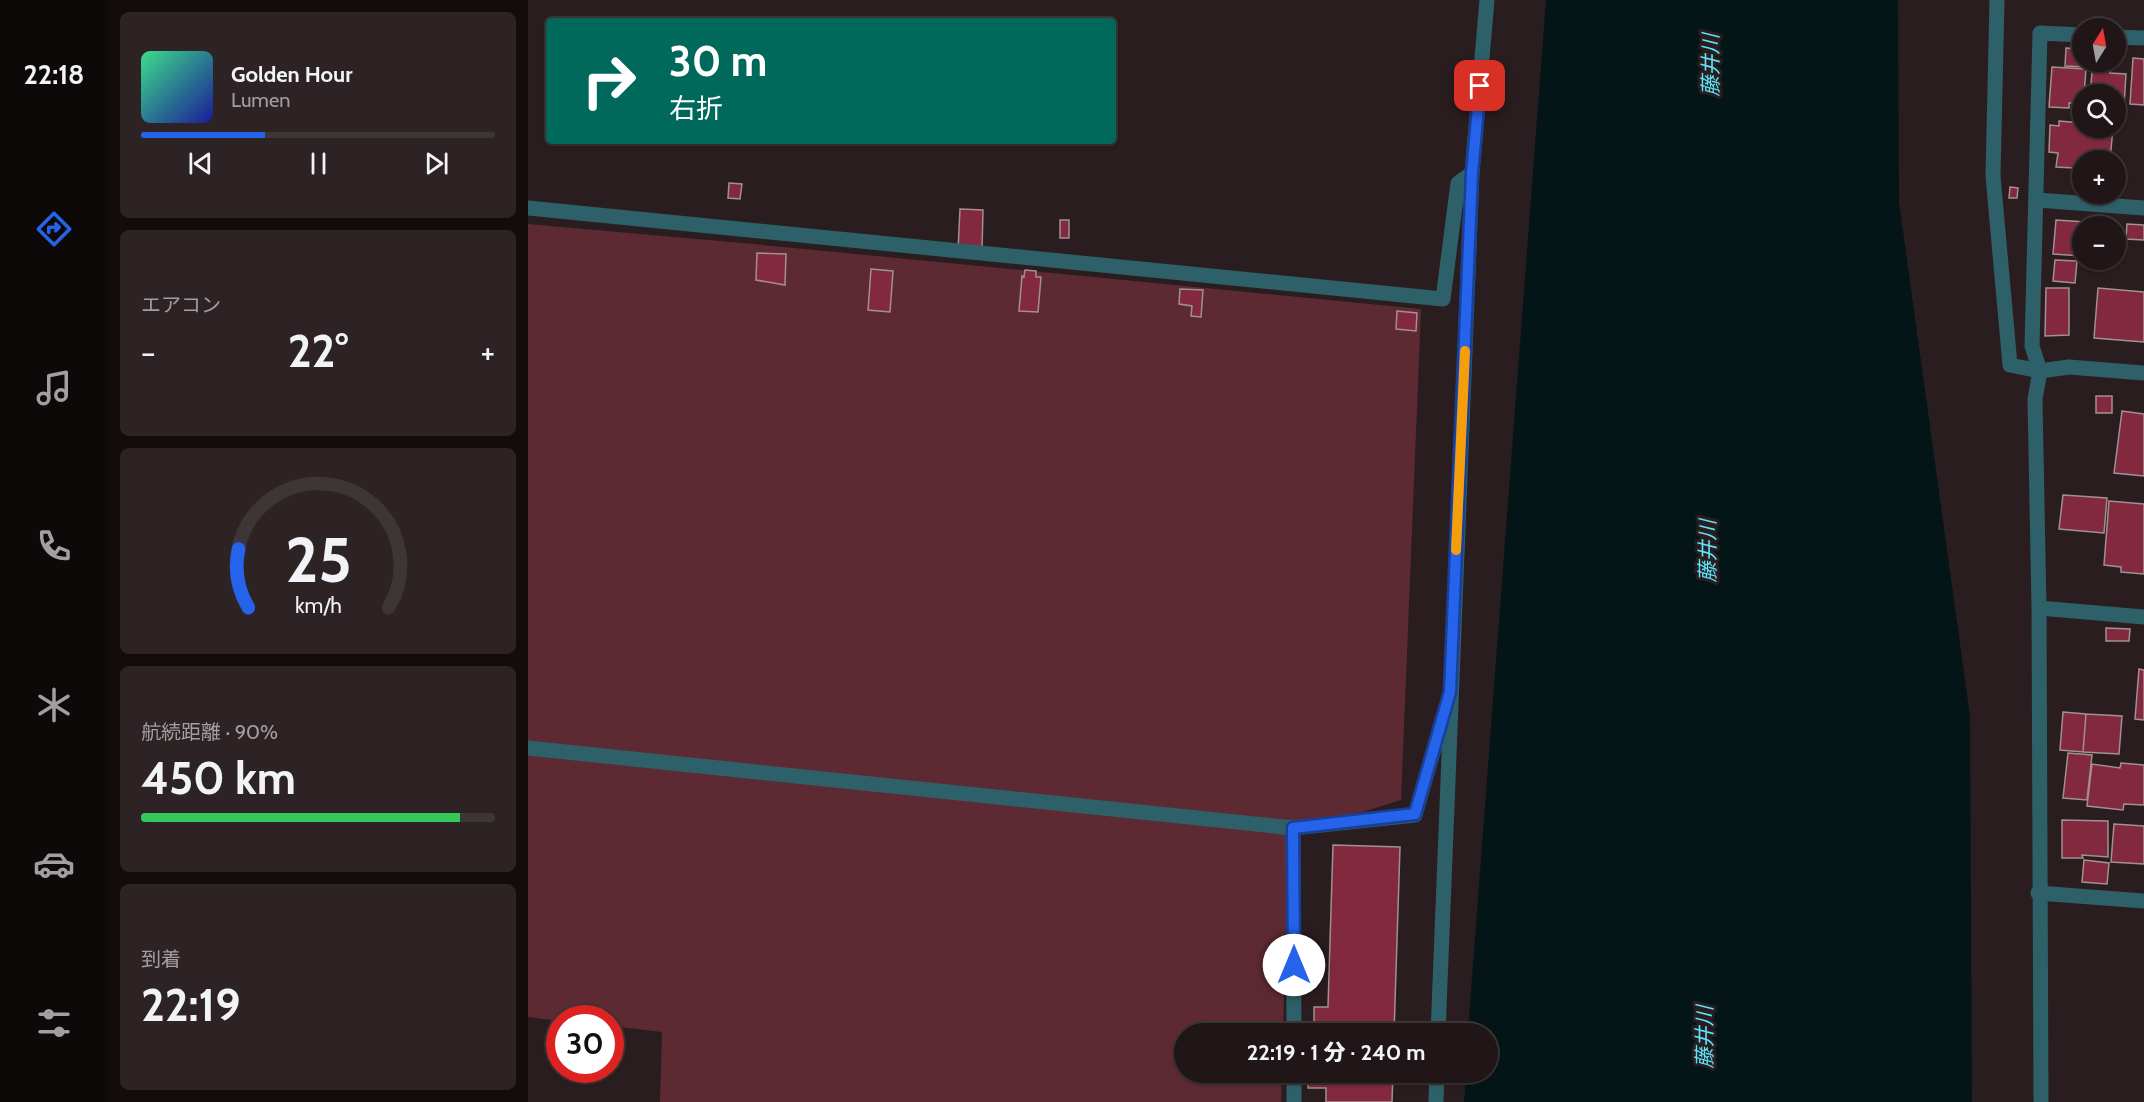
<!DOCTYPE html>
<html lang="ja">
<meta charset="utf-8">
<style>
body{margin:0;font-family:Cabin,"Noto Sans JP",sans-serif;background:#2d2324;color:#f1f3f6;height:100vh;display:flex;flex-direction:column;font-size:22px;white-space:nowrap}
*{box-sizing:border-box;margin:0}
p{font-size:20px;color:#a29fa1}
.icon{flex:none;width:33px;height:33px;fill:none;stroke:currentColor;stroke-width:2;stroke-linecap:round;stroke-linejoin:round}
.map{position:relative;flex:1;overflow:hidden}
.panel{display:flex;flex-direction:column;gap:12px;padding:12px;background:#120c0d;width:420px}
.panel>*{flex:none}
.banner{position:absolute;left:18px;top:18px;width:570px;height:126px;border-radius:6px;box-shadow:0 2px 4px #0004,0 0 0 2px #3d3536;background:#00695c;color:#fff;overflow:hidden}
.needle{width:39px;rotate:11deg}
.controls{position:absolute;left:1544px;top:18px;display:grid;gap:12px}
.controls a{display:grid;place-items:center;width:54px;height:54px;border-radius:50%;background:#201617;box-shadow:0 2px 4px #0004,0 0 0 2px #3d3536;font-size:30px}
.speed{position:absolute;left:18px;top:1005px;display:flex;gap:12px;font-size:30px;font-weight:700;text-align:center}
.speed>*{display:grid;place-content:center;width:78px;height:78px;border-radius:50%;background:#201617;box-shadow:0 2px 4px #0004,0 0 0 2px #3d3536;line-height:1}
.speed .limit{border:9px solid #d22;background:#fff;color:#111}
.pin{position:absolute;display:grid;place-items:center;width:51px;height:51px;color:#fff;margin:-26px;border-radius:12px;box-shadow:0 3px 9px #0006}
.me{position:absolute;width:66px;margin:-33px;rotate:0deg;stroke-linejoin:round;filter:drop-shadow(0 0 4px #0008)}
.turn{display:flex;align-items:center;gap:21px;height:126px;padding:0 24px;font-size:27px}
.turn .icon{width:78px;height:78px;stroke-width:2.5}
.turn b{display:block;font-size:42px;line-height:51px}
.big{font-size:45px;font-weight:800;line-height:1.1}
.panel .widget{flex:1;display:flex;flex-direction:column;justify-content:center;gap:9px;min-width:0;padding:0 21px;border-radius:9px;background:#2d2324}
.panel .dial{align-items:center;gap:0}
.dial svg{height:156px;overflow:visible;fill:none;stroke:#3d3536;stroke-width:7;stroke-linecap:round;text-anchor:middle}
.dial text{fill:#f1f3f6;stroke:none}
.song{display:flex;align-items:center;gap:18px}
.cover{width:72px;height:72px;border-radius:9px;background:linear-gradient(135deg,hsl(150 70% 55%),hsl(240 70% 35%))}
.played{height:6px;border-radius:3px;background:linear-gradient(90deg,#2563eb 35%,#3d3536 35%)}
.keys{display:flex;justify-content:space-around;direction:ltr}
.heat{display:flex;justify-content:space-between;align-items:center;font-size:33px;direction:ltr}
.charge{height:9px;border-radius:4px;background:linear-gradient(90deg,#34c759 90%,#3d3536 0)}
.trip{position:absolute;left:646px;top:1023px;width:324px;height:60px;border-radius:30px;background:#201617;box-shadow:0 2px 4px #0004,0 0 0 2px #3d3536;font-weight:800;line-height:60px;text-align:center}
main{display:flex;flex:1;min-height:0}
.menu{display:flex;flex-direction:column;width:108px;justify-content:space-around;align-items:center;background:#0d0909;color:#a29fa1}
.menu .icon{width:42px;height:42px}
.menu .on{color:#2563eb}
.menu b{font-size:27px;color:#f1f3f6}
.map>svg:first-child{display:block}
.green{fill:#5d2a34}
.water{fill:#041518}
.building{fill:#82293f;stroke:#a19092;stroke-width:1.5}
.lines{fill:none;stroke-linecap:round;stroke-linejoin:round}
.minor{stroke:#2e6069;stroke-width:15}
.route-casing{stroke:#184099;stroke-width:15}
.route{stroke:#2563eb;stroke-width:10}
.slow{stroke:#f59e0b;stroke-width:10}
.labels{text-anchor:middle;dominant-baseline:central;stroke-width:6;stroke-linejoin:round;paint-order:stroke}
.water-label{font-size:21px;font-style:italic;fill:#5be6fd;stroke:#2a1d1f}
</style>
<main>
<nav class="menu">
<b>22:18</b>
<svg class="icon on" aria-label="directions" viewBox="0 0 24 24"><path d="M12 3l9 9-9 9-9-9zM9 14v-3h6M13 9l2 2-2 2"/></svg>
<svg class="icon" aria-label="music" viewBox="0 0 24 24"><path d="M9 18V5l10-2v13"/><circle cx="6" cy="18" r="3"/><circle cx="16" cy="16" r="3"/></svg>
<svg class="icon" aria-label="phone" viewBox="0 0 24 24"><path d="M5 4h4l2 5-3 2q2 4 5 5l2-3 5 2v4C11 20 4 13 5 4z"/></svg>
<svg class="icon" aria-label="climate" viewBox="0 0 24 24"><path d="M12 3v18M4 7l16 10M4 17L20 7"/></svg>
<svg class="icon" aria-label="car" viewBox="0 0 24 24"><path d="M5 17H2v-5l4-1 3-4h7l3 4 3 1v5h-3M9 17h6M6 11h13"/><circle cx="7" cy="17" r="2"/><circle cx="17" cy="17" r="2"/></svg>
<svg class="icon" aria-label="filters" viewBox="0 0 24 24"><path d="M4 7h16M4 17h16"/><circle cx="9" cy="7" r="2"/><circle cx="15" cy="17" r="2"/></svg>
</nav>
<section class="panel">
<div class="widget">
<div class="song"><i class="cover"></i><div><b>Golden Hour</b><p>Lumen</p></div></div>
<div class="played"></div>
<div class="keys"><svg class="icon" aria-label="previous" viewBox="0 0 24 24"><path d="M18 5L8 12l10 7zM5 5v14"/></svg><svg class="icon" aria-label="pause" viewBox="0 0 24 24"><path d="M8 5v14M16 5v14"/></svg><svg class="icon" aria-label="next" viewBox="0 0 24 24"><path d="M6 5l10 7-10 7zM19 5v14"/></svg></div>
</div>
<div class="widget"><p>エアコン</p>
<div class="heat"><a>−</a><b class="big">22°</b><a>+</a></div>
</div>
<div class="widget dial"><svg viewBox="0 0 100 80">
<path d="M14 69A42 42 0 1 1 86 69"/>
<path d="M14 69A42 42 0 0 1 9 39" stroke="#2563eb"/>
<text x="50" y="56" font-size="32" font-weight="700">25</text>
<text x="50" y="72" font-size="11">km/h</text>
</svg></div>
<div class="widget"><p>航続距離 · 90%</p><b class="big">450 km</b><div class="charge"></div></div>
<div class="widget"><p>到着</p><b class="big">22:19</b></div>
</section>
<div class="map">
<svg width="1616" height="1102" viewBox="0 0 1616 1102">
<rect width="100%" height="100%" fill="#2a1d1f"/>
<path class="green" d="M0,224L225,244L893,309L873,800L822,816L761,821L755,1033L657,1034V1072L754,1073L753,1102H132L134,1032L83,1026L82,1018H32L31,1021L0,1017Z"/>
<path class="water" d="M1018,0H1370L1371,202L1442,716L1444,1102H936L938,1073L960,1072V1034L940,1033L941,1017Z"/>
<path class="building" d="M1538,48L1554,49V62H1560V67L1537,66Z
M1605,58L1616,59V105L1602,104Z
M1565,62L1583,64L1582,73L1598,74L1596,106L1587,105V94H1562Z
M1524,67L1558,69L1556,94L1552,98V103H1541V108L1521,107Z
M1531,121L1554,123V128H1585L1582,160H1554V164L1547,163L1546,168L1528,167L1530,153L1521,152L1522,125L1531,126Z
M1551,168H1554V192L1549,191Z
M201,183L214,184L212,199L200,198Z
M1482,187L1490,188L1489,198H1481Z
M432,209L455,210L454,251L430,250Z
M532,220H541V238H532Z
M1528,220L1572,223V226H1554V256L1525,254Z
M1599,224L1616,225V240L1598,239Z
M229,253L258,254L257,285L228,280Z
M1527,260L1549,261L1547,283L1525,281Z
M343,269L365,271L362,312L340,310Z
M497,270L508,271V277H513L510,312L491,311L494,276L496,277Z
M1518,288H1541V335L1517,336Z
M1570,288L1616,292V342L1566,338Z
M652,289L675,290L673,317L663,316L664,306L651,304Z
M869,311L889,313L888,331L868,329Z
M1568,396H1584V413H1568Z
M1594,411L1616,414V476L1586,473Z
M1535,495L1579,498L1576,533L1531,529Z
M1581,501L1616,504V574L1593,572V567L1576,565Z
M1578,628L1602,629L1601,641H1578Z
M1611,669L1616,670V720L1607,719Z
M1535,712L1558,714L1555,752L1532,750Z
M1558,714L1594,716L1591,754L1555,752Z
M1540,753L1564,755L1559,800L1535,798Z
M1593,763L1616,765V805L1596,804L1595,810L1559,806L1564,764L1592,768Z
M1534,820L1580,821V857L1554,855L1555,858H1534Z
M1586,824L1616,826V864L1583,862Z
M805,845L872,847L866,1034H800L793,1032V1023H786V1007H800Z
M1556,860L1581,863L1579,884L1554,882Z
M781,1072H865L864,1102H798V1088H780Z"/>
<g class="lines">
<path class="minor" d="M1469,0L1465,176L1482,365L1512,371L1541,367L1616,373
M1587,37L1616,38
M1509,200L1616,208
M0,208L915,299L930,183L944,173
M1511,608L1616,617
M0,748L765,828L887,815L916,714
M765,828L766,1034
M1510,893L1616,901
M910,1034L944,173L959,0
M766,1072V1102
M908,1102L909,1072
M1513,1102L1511,608L1507,399L1512,371L1504,346L1512,33L1554,35"/>
</g>
<g class="lines">
<defs>
<path id="route" d="M766,965L765,828L887,814L922,692L944,173L952,86"/>
</defs>
<use href="#route" class="route-casing"/>
<use href="#route" class="route"/>
<path class="slow" d="M928,550L937,351"/>
</g>
<g class="labels">
<g class="water-label">
<text transform="translate(1182 65) rotate(-90)">藤井川</text>
<text transform="translate(1179 551) rotate(-90)">藤井川</text>
<text transform="translate(1176 1037) rotate(-90)">藤井川</text>
</g>
</g>
</svg>
<div class="controls">
<a><svg class="needle" viewBox="-14 -14 28 28"><path d="M0-13l5 13h-10z" fill="#e53935"/><path d="M0 13l5-13h-10z" fill="#a29fa1"/></svg></a>
<a><svg class="icon" aria-label="search" viewBox="0 0 24 24"><circle cx="10" cy="10" r="6"/><path d="M15 15l6 6"/></svg></a>
<a>+</a>
<a>−</a>
</div>
<div class="speed"><div class="limit">30</div></div>
<div class="pin" style="left:952px;top:86px;background:#d93025"><svg class="icon" aria-label="arrive" viewBox="0 0 24 24"><path d="M6 21V4h12l-3 4 3 4H6"/></svg></div>
<svg class="me" style="left:766px;top:965px" viewBox="-20 -20 40 40"><circle r="19" fill="#fff"/><path d="M0-13L10 11 0 6-10 11z" fill="#2563eb"/></svg>
<div class="trip">22:19 · 1 分 · 240 m</div>
<div class="banner">
<div class="turn"><svg class="icon" aria-label="right" viewBox="0 0 24 24"><path d="M7 20v-9h11M14 6l5 5-5 5"/></svg><div><b>30 m</b>右折</div></div>
</div>
</div>
</main>
